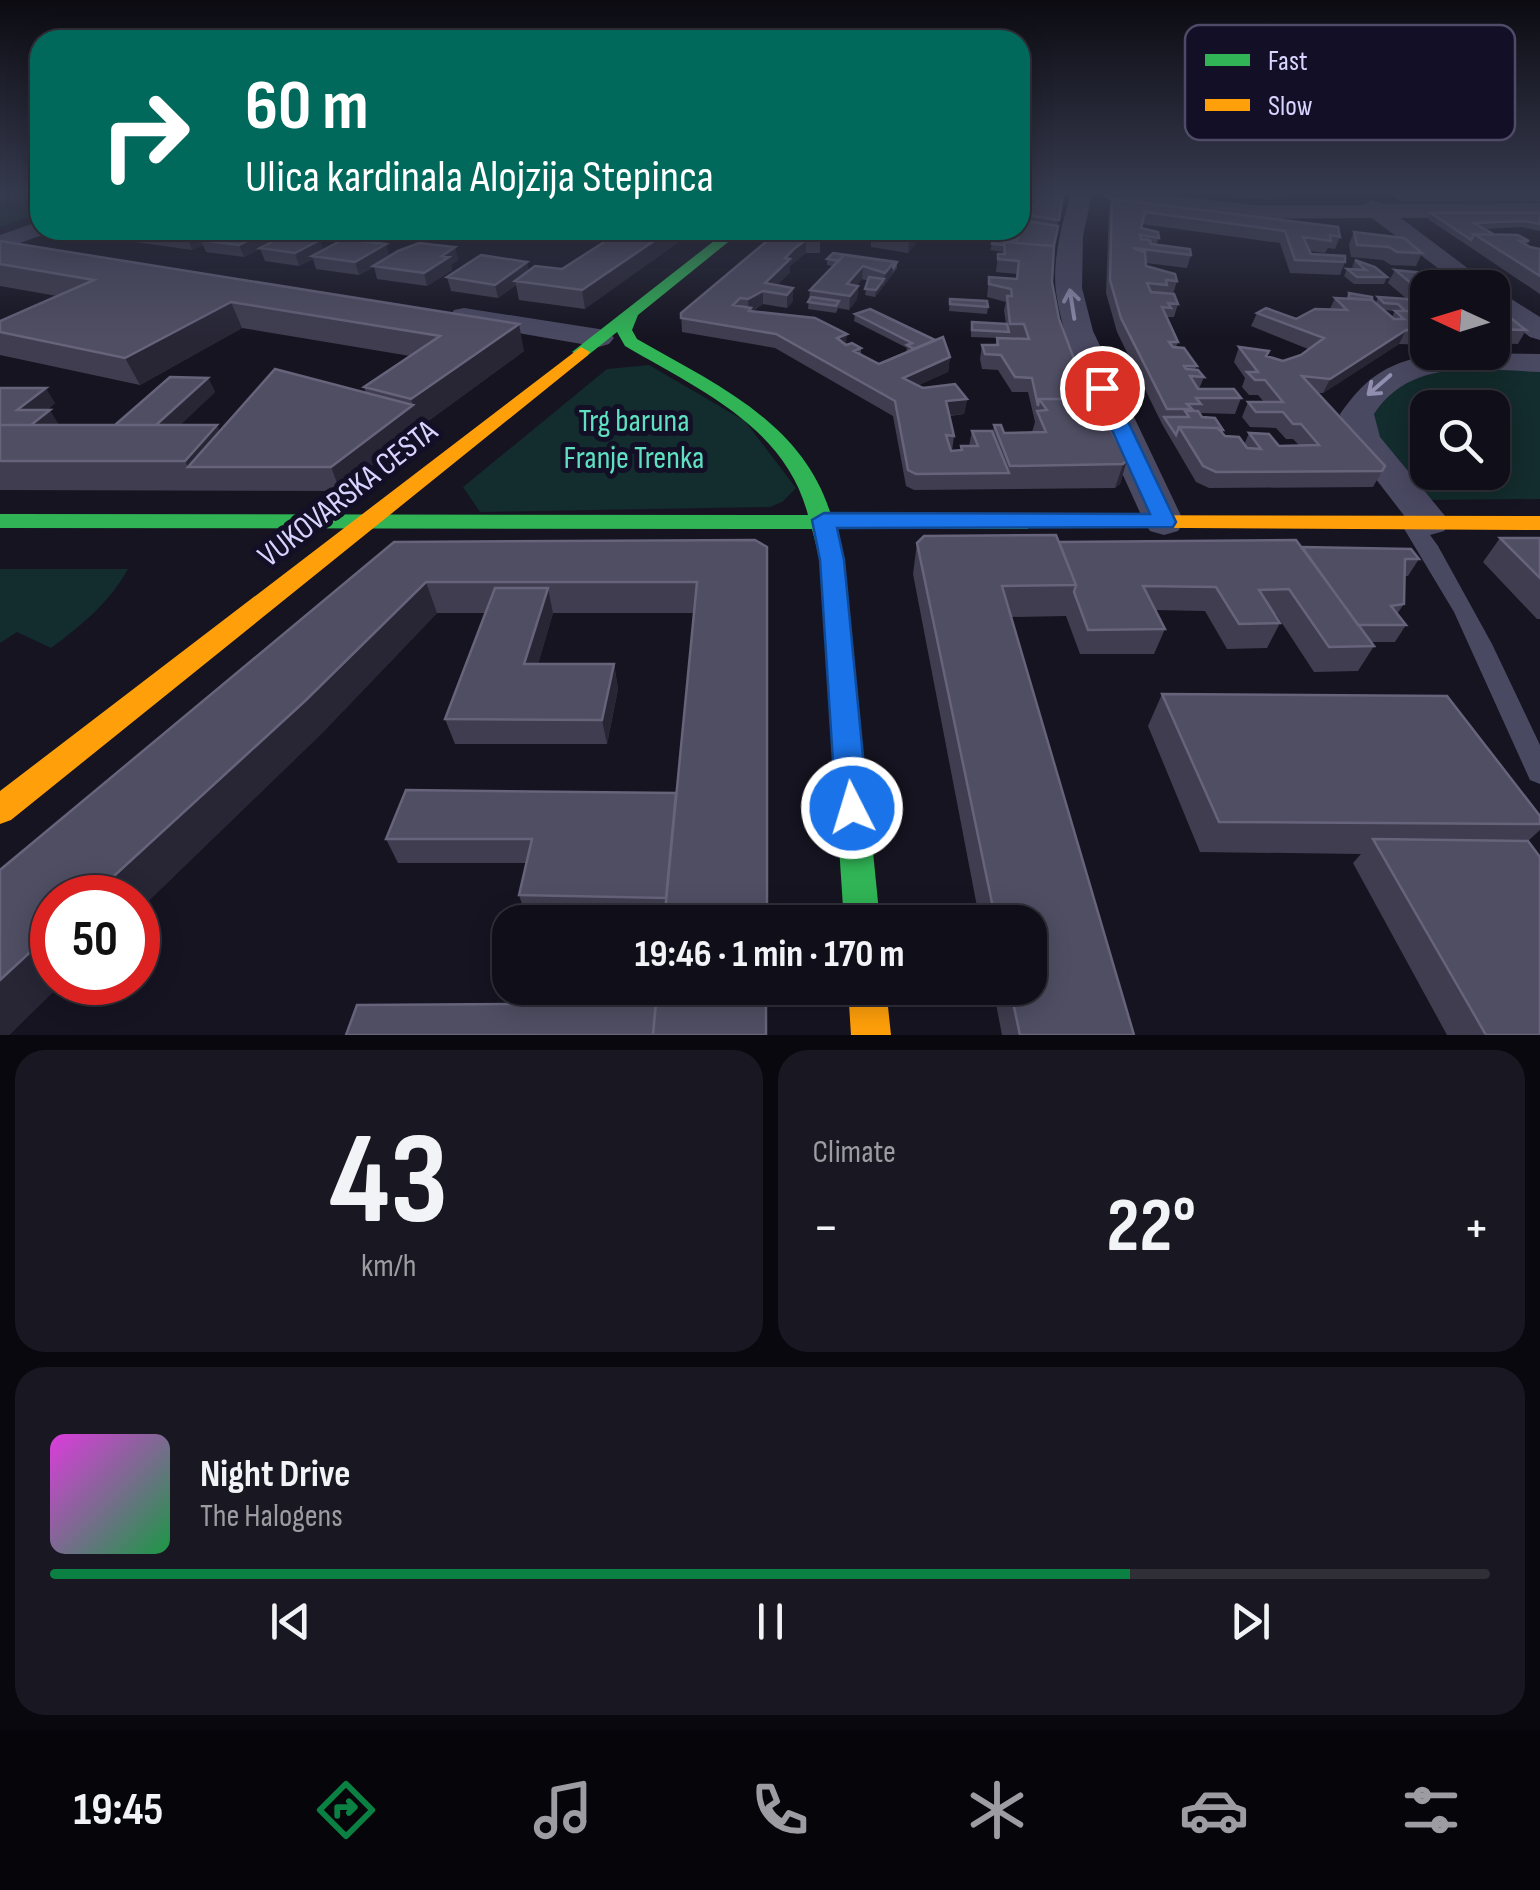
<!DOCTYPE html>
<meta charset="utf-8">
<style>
body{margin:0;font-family:"Sofia Sans Condensed",sans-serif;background:#191822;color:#f1f3f6;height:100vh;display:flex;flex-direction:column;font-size:38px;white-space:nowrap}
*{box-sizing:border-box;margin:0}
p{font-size:32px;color:#9c9ca2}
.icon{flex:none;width:55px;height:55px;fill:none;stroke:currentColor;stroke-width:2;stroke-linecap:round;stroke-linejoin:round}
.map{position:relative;height:1035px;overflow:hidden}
.details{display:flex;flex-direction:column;gap:15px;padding:15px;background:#09080e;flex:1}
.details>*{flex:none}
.guide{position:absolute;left:30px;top:30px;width:1000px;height:210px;border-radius:30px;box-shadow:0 5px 25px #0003,0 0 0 2px #302f38;background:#00695c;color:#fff;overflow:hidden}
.needle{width:65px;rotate:274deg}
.buttons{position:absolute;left:1410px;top:270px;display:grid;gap:20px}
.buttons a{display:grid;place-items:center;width:100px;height:100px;border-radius:20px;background:#100f19;box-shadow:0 5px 25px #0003,0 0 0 2px #302f38;font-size:50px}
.speed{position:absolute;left:30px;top:875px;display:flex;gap:20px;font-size:50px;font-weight:700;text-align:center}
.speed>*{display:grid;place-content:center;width:130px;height:130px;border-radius:50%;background:#100f19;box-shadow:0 5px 25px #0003,0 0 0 2px #302f38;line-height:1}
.speed .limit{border:15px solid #d22;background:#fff;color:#111}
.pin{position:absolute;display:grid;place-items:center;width:85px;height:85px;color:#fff;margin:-42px;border:5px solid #fff;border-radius:50%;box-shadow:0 2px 10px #0007}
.me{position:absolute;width:110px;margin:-55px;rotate:355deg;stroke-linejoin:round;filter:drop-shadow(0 0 8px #0008)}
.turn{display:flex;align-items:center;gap:35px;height:210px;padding:0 50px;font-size:45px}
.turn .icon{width:130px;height:130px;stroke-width:2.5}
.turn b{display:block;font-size:70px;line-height:85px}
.big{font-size:75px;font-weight:700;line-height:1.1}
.details .widget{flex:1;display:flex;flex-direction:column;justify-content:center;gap:15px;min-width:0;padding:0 35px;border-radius:30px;background:#191822}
.details .dial{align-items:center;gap:0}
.dial b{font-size:130px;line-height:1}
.song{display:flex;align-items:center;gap:30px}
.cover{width:120px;height:120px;border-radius:15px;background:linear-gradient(135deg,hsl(300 70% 55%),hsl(140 70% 35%))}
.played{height:10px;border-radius:5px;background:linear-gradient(90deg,#0b8043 75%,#302f38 75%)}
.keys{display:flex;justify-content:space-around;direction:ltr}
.heat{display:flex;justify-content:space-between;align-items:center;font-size:55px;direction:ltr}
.details .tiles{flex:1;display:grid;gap:15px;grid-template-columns:1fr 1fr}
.widget:last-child{grid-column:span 2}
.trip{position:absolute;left:492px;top:905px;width:555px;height:100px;border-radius:30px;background:#100f19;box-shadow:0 5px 25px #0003,0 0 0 2px #302f38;font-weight:700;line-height:100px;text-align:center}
.tab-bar{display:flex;height:160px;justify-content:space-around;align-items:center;background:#06060a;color:#9c9ca2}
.tab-bar .icon{width:70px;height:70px}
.tab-bar .current{color:#0b8043}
.tab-bar b{font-size:45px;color:#f1f3f6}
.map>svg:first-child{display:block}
.green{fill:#132c2d;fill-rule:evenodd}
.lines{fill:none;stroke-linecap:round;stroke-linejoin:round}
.lane{fill:#4a4962;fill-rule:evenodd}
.street{fill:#4a4962;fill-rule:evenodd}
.fast{fill:#30b455;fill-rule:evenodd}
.slow{fill:#ff9f0a;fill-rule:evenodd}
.wall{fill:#403d50;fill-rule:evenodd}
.shaded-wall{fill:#282635}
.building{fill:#504e63;stroke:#66637b;stroke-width:2.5}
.oneway{stroke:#928eb0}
.route{fill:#1a73e8;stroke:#114b97;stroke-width:2.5}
.labels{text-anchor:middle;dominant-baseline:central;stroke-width:10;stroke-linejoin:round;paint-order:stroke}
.park-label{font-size:32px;fill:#5fe0c0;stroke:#130f26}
.street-label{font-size:32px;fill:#d9d4ff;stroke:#130f26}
.key{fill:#130f26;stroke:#4e4a67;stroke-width:2.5}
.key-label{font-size:28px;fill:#d9d4ff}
</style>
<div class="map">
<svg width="1540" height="1035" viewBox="0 0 1540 1035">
<rect width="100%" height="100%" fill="#161421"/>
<path class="green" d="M0,194H40V213L0,227Z
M649,365L745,421L796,488L782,502L770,507L480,512L463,487L607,369Z
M1540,365V499L1422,500L1367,419L1378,396L1417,372ZM1428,408H1492V472H1428Z
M0,569H128C109,603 82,625 51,648L17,632L0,643Z"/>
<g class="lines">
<path class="lane" d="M1410,516L1417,517L1438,546L1492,644L1540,745V784L1530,780L1454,612L1400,522Z"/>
<path class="street" d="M1071,194H1092L1083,236L1082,288L1093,331L1184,522L1178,531L1164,535L1150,531L1144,522C1116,456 1065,361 1056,292C1052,260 1062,224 1071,194Z
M1099,194H1158L1255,205H1363L1372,200L1383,204L1540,203V217L1401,218L1494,288L1540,317V340L1530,337L1492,309V288H1464L1372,218L1255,219L1110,200Z
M40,221V230H50L48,233L0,250V235Z
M464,308L599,329L609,332L614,338L609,344L599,347L454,322L450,316L454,310Z
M1437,353L1540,354V372C1481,370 1411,357 1374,414L1380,437L1450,522L1444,531L1430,535L1416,531L1345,439L1340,414C1369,373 1389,363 1437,353Z"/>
<path class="fast" d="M728,230H743L638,315L632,330L637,339C715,384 803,422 831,515H1027L1038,522L1027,529H835L844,560L880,922H844L820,560L812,529L0,528V514L808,515C785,426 698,389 625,346L617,332L587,356L581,357L572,352Z"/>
<path class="slow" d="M581,347L590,352L587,356L11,820L0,824V791Z
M1027,515L1540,516V530L1019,527L1016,522L1019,517Z
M848,988H886L891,1035H851Z"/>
</g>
<path class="wall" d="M1020,194H1063L1054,246L1052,282L1059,319L1089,399L1127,460L1120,484L1115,488L914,490L906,486L893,416L775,348L682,332L681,313L780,230H835L830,242H820V253H806L790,266V272L777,285L793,288V301L787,308L763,304L751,312L846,345L861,348V354L879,364L906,352L907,348L854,321L855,314L950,357L948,372L918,385L967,399L964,414L950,416L954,436L952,451L960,450L961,446H969L972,431L993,432L994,425L1004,433L1032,432L1035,422L1028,392H1012L998,370L982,369L980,359L982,345H995L998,338L971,337V329L972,322L1006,324L1004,310L1006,302L987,297L989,277L1016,279L1017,274L996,272L998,254H1002L1003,252L990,250L992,244L1017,240L1014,239L1016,230H1020V207L1028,206L1020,205Z
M1215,194H1321L1269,200Z
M1389,194H1540V202H1402Z
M1112,199L1340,237L1335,249L1328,248L1325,253L1310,251L1311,254L1345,262L1340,275L1290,273L1280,243L1142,224L1141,228L1159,238L1156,245L1191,255L1187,268L1146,263V266L1177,281L1173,294L1178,304L1174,317H1168L1167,319L1178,342L1176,347L1197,366L1195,369L1204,377L1199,389L1241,398L1235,414L1200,413L1202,417L1223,430L1222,433L1225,436L1244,445L1249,433L1279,446L1299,445L1293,439H1286L1276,428L1250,427L1242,417L1248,402H1264L1258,395H1249L1242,387L1245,378L1234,362L1239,347L1283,361L1301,355L1308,349L1251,326L1257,313L1296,319L1330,309L1335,298L1346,299L1349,293L1372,300L1376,303L1378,297L1407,299L1388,283L1395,270L1428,288V302H1411L1420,311H1428V345L1399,344L1323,393H1317L1385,466L1373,487L1209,488L1196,482L1162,424L1117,332L1106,293L1109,210ZM1384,310L1394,311H1395L1392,317Z
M1431,213H1540V231L1521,227L1484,229L1495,235L1529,241L1526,245L1530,247L1540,249V294L1428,219Z
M62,230H278L281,238L320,240L323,250L390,256L455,247L458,260L451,265L452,270L427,286L377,279L374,267L359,275L316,269L313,259L299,266L265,261L260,249L244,257L206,252L203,245L192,250L121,240L118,234L105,239L63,233Z
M623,230L585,309L519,300L516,285L498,298L451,291L447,277L562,269Z
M847,230H926L908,253L871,247V239L847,235Z
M981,230H1009L1007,234Z
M1354,232L1422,253L1416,266L1391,265L1383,260L1351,257L1349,244Z
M0,241L524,351L420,427L340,491L0,490V388L55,403L47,410L59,425H115L208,378L215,392L180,425L220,431L366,393L364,387L410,356L242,328L140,385L0,355V321L57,296L0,286Z
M827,259L897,262V268L875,297L865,295L868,281L862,279L856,286H858L857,299L849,310L838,308L836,313L808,309L810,290L833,266L827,265Z
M1355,260L1387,277L1384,284H1354L1344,276L1347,269H1356L1352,267Z
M950,299L988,307L987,314L949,311Z
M1492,310L1526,330L1518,344L1492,343Z
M1500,538H1540V619H1537L1483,562Z
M755,540L664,922L527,919L519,895L527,863H398L386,839L676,793L694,613H553L538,664H614L618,689L607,744H455L445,719L486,613H437L322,733L138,911V898L63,982L9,1035H0L394,542Z
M1059,542L1302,547L1419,559L1408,576H1404V604L1397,614L1406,625L1395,642H1371L1374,646L1358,671L1314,672L1276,614H1274L1280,623L1267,648L1227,649L1205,611L1155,610L1165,629L1154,654H1080L1066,616L1011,617L1134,1035H1002L993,988H1030V922H980L913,574L917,543Z
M1162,694L1540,816V830L1528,841L1540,1035H1447L1353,863L1361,854L1200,852L1148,726Z"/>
<path class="shaded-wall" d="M1271,194H1321L1269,200Z
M100,230H116L118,234L105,239Z
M204,230H227L201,240L203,245L192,250L187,237Z
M269,230H278L281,238L244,257L239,245Z
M670,230H696L585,309L582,290Z
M918,230H926L908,253L909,241Z
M320,240L324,252L312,256L313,259L299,266L295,253Z
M806,240V253L790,266V272L770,292L765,283L785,258Z
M386,244L390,257L359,275L355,262Z
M455,247L458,260L451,265L452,270L427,286L424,273L442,256Z
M527,262L530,275L515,281L516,285L498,298L495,285Z
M894,262L892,275L884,286L885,273Z
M863,266L862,279L846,298L847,284Z
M884,279L883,286L875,297L876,290Z
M858,286L857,299L849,310L850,296Z
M793,288V301L787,308V295Z
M763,291V304L751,311L749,325L748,299Z
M231,302L242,328L140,385L125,358Z
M519,324L524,351L420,427L411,399Z
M1406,330L1399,344L1323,393L1330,379Z
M847,334L846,349L837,338Z
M950,357L948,372L902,393L903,378Z
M208,378L215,392L150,454L141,438Z
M46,388L55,403L27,426L17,410Z
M967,399L964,414L944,416L946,401Z
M413,405L420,427L340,491L331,467Z
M50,410L59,425L14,438Z
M217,425L231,454L188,467L185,461Z
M1127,460L1120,484L1115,488L1123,464Z
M426,582L437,613L322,733L138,911V898H90Z
M548,588L553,613L531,689L524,664Z
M614,664L618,689L607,744L602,720Z
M52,932V982H63L9,1035H0V980Z"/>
<path class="building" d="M1022,194H1063L1059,220L1020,214V207L1036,206L1038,196Z
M1112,199L1338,227L1340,237L1330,235L1331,241L1303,237L1311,254L1345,256V262L1295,260L1285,231L1145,212L1141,228L1158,232L1159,238L1140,235L1141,239L1150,240L1151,244L1190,249L1191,255L1133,248L1145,252L1146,266L1175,274L1177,281L1166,280L1167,285L1147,283L1151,292L1174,294L1178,304L1168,303L1171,308L1162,307L1178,342H1169L1173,347L1184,348L1197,366H1184L1186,369L1198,370L1204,377L1190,376L1198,389H1234L1241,398H1196L1201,404H1187L1192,409H1167L1121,318L1110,280Z
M1431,213H1540V224L1524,221L1474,223L1495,235L1474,234L1471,240Z
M1020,220L1058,226L1054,246L1004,242V245L992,244L994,237L1017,240L1019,233L1015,232L1016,230H1020Z
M134,230H203L187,237Z
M222,230H269L239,245L201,240Z
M623,230H670L582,290L515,281L535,266L562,269Z
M780,230H817L811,236L821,241L806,240L795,248L785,258L790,259L765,283L793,288L787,295L763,291L748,299L740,298L733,305L751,308L749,311L815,318L847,334L837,338L846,345L852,343L861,348L854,351L879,364L943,337L950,357L903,378L923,388L955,384L967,399L946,401L954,436L946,435L951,451L962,450L961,446H978L972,431H992L1009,473L916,474L908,470L895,401L776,334L681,318V313Z
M876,230H918L909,241L872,235Z
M1354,232L1404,238L1422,253L1397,252L1389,247L1357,245Z
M1474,234L1518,235L1529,241H1520L1530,247L1540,249V276Z
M286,235L320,240L295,253L260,248Z
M344,239L386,244L355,262L312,256Z
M0,241L519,324L411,399L364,387L440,336L231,302L125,358L0,332V321L94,280L0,264Z
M1004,242L1054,246L1052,282L1059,319L1089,399H1039L1038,406L1032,378L1015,377L1001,355L985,354L982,345H998L997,338L1029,339L1024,324H1010L1007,296H1012L1011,289L989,284V277L1017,279L1019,261L998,259V254H1005Z
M419,243L455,247L442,256L449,257L424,273L373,266L398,251Z
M833,253L897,262L893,269L894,262L844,255L839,261L827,259Z
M481,255L527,262L495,285L447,277Z
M844,255L894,262L885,273L863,266L847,284L858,286L850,296L810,290Z
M1355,260L1375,267L1387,277H1357L1347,269L1366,270Z
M1395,270L1454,276L1470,288H1417Z
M869,277L884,279L876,290L865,289Z
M1349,293L1372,297V300L1349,298Z
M811,297L839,301L836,306L808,302Z
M1378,297L1407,299L1420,311H1405L1398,304L1384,303Z
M1335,298L1372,300L1394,319H1404L1395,311H1428V331L1406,330L1330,379L1302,376L1385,466L1382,471L1216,472L1203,466L1179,427L1218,428L1225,436L1239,437L1247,448L1261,449L1249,433L1269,434L1279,446L1319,445L1301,424H1293L1283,412H1256L1248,402H1283L1265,380H1255L1247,372H1258L1239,347L1269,351L1266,356L1283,361L1301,355L1324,338L1257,313L1266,308L1296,319L1315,309L1347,310Z
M950,299L987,301L988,307L950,304Z
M870,309L935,340L914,349L907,345L912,343L855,314Z
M1492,310L1503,312L1526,330L1492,329Z
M972,322L1007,324L1009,332L972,330Z
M275,369L413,405L331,467H188Z
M170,377L208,378L156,425H115Z
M0,388H46L17,410H50L31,425H0Z
M1039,399H1094L1127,460L1123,464L1010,466L994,425H1001L1004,433L1046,432L1037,411L1047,410Z
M1185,411H1198L1202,417L1215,418L1223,430H1219L1218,428L1179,427L1176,435L1164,417H1189Z
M0,425H217L185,461H0Z
M1056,535L1076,585L1002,586L1134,1035H1020L1010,988H1030V922H996L917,543L924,536Z
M1500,538H1540V578Z
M755,540L767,547V922H664L697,582H426L305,701L90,898H52V932L0,980V870L394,542Z
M1296,540L1374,646L1329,647L1289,589L1259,590L1280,623L1239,624L1216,587L1143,586L1165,629L1088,630L1074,592L1076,585L1059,542Z
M1302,547L1411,549L1419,559H1405L1404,604L1391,606L1406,625H1358Z
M495,588H548L524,664H614L602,720L445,719Z
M1162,694L1447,696L1540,816V824L1219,822Z
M406,790L676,793L666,898L519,895L532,839H386Z
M1373,839L1528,841L1540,857V1035H1486Z
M657,988H766V1035H653Z
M656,1003L653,1035H346L357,1005Z"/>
<defs><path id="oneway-shaft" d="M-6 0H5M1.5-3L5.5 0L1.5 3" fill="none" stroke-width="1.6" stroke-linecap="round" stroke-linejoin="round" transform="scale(2.5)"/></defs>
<g class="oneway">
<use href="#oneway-shaft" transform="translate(1072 304) rotate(-99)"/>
<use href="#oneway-shaft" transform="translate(1379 385) rotate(139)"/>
</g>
<linearGradient id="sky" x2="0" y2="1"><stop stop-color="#0c0b12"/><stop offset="0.57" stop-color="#363a4e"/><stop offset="1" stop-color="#363a4e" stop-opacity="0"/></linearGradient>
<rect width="1540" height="338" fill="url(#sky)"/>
<path class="route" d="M1102,382L1112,388L1176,522L1173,527L837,528L844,560L868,808L863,818L852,822L841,818L836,808L820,560L812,520L824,513L1150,514L1093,388Z"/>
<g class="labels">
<g class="park-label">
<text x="634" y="421">Trg baruna<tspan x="634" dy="37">Franje Trenka</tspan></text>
</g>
<g class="street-label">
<text transform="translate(348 494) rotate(-38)">VUKOVARSKA CESTA</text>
</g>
</g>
<rect x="1185" y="25" width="330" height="115" rx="15" class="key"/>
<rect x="1205" y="54" width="45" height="12" fill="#30b455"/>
<rect x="1205" y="99" width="45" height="12" fill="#ff9f0a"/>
<g class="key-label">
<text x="1268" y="70">Fast</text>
<text x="1268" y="115">Slow</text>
</g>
</svg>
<div class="buttons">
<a><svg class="needle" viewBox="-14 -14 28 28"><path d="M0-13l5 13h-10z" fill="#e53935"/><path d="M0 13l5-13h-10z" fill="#9c9ca2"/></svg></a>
<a><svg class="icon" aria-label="search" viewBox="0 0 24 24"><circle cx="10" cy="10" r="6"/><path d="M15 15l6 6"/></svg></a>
</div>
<div class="speed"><div class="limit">50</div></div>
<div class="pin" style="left:1102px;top:388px;background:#d93025"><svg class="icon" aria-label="arrive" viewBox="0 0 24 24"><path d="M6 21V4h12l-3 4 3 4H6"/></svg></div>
<svg class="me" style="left:852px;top:808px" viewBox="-20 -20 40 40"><circle r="17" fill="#1a73e8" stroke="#fff" stroke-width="3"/><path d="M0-11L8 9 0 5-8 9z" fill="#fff"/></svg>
<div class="trip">19:46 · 1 min · 170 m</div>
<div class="guide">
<div class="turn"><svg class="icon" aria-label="right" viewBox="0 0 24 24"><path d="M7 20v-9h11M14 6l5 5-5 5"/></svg><div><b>60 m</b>Ulica kardinala Alojzija Stepinca</div></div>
</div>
</div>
<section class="details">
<div class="tiles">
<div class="widget dial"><b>43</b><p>km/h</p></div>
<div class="widget"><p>Climate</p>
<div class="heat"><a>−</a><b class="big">22°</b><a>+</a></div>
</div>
<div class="widget">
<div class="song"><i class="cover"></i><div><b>Night Drive</b><p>The Halogens</p></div></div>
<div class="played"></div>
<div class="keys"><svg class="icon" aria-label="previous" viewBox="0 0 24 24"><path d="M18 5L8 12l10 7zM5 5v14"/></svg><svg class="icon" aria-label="pause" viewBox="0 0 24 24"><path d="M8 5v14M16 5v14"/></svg><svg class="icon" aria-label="next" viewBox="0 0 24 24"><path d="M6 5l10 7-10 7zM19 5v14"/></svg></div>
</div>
</div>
</section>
<nav class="tab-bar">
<b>19:45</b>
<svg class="icon current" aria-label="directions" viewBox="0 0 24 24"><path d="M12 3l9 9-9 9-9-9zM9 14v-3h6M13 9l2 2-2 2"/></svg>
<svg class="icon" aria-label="music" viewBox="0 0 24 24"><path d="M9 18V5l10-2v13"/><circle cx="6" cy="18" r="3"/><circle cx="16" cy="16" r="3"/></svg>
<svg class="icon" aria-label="phone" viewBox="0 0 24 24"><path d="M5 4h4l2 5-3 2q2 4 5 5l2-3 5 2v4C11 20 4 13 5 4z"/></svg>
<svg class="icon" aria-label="climate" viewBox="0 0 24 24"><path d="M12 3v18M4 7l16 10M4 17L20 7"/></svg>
<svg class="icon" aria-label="car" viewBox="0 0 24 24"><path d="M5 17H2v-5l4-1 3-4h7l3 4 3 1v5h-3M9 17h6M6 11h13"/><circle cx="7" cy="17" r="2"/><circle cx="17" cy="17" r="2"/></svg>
<svg class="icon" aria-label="filters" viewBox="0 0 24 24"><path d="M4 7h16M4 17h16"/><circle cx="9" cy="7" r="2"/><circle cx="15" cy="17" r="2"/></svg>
</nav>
